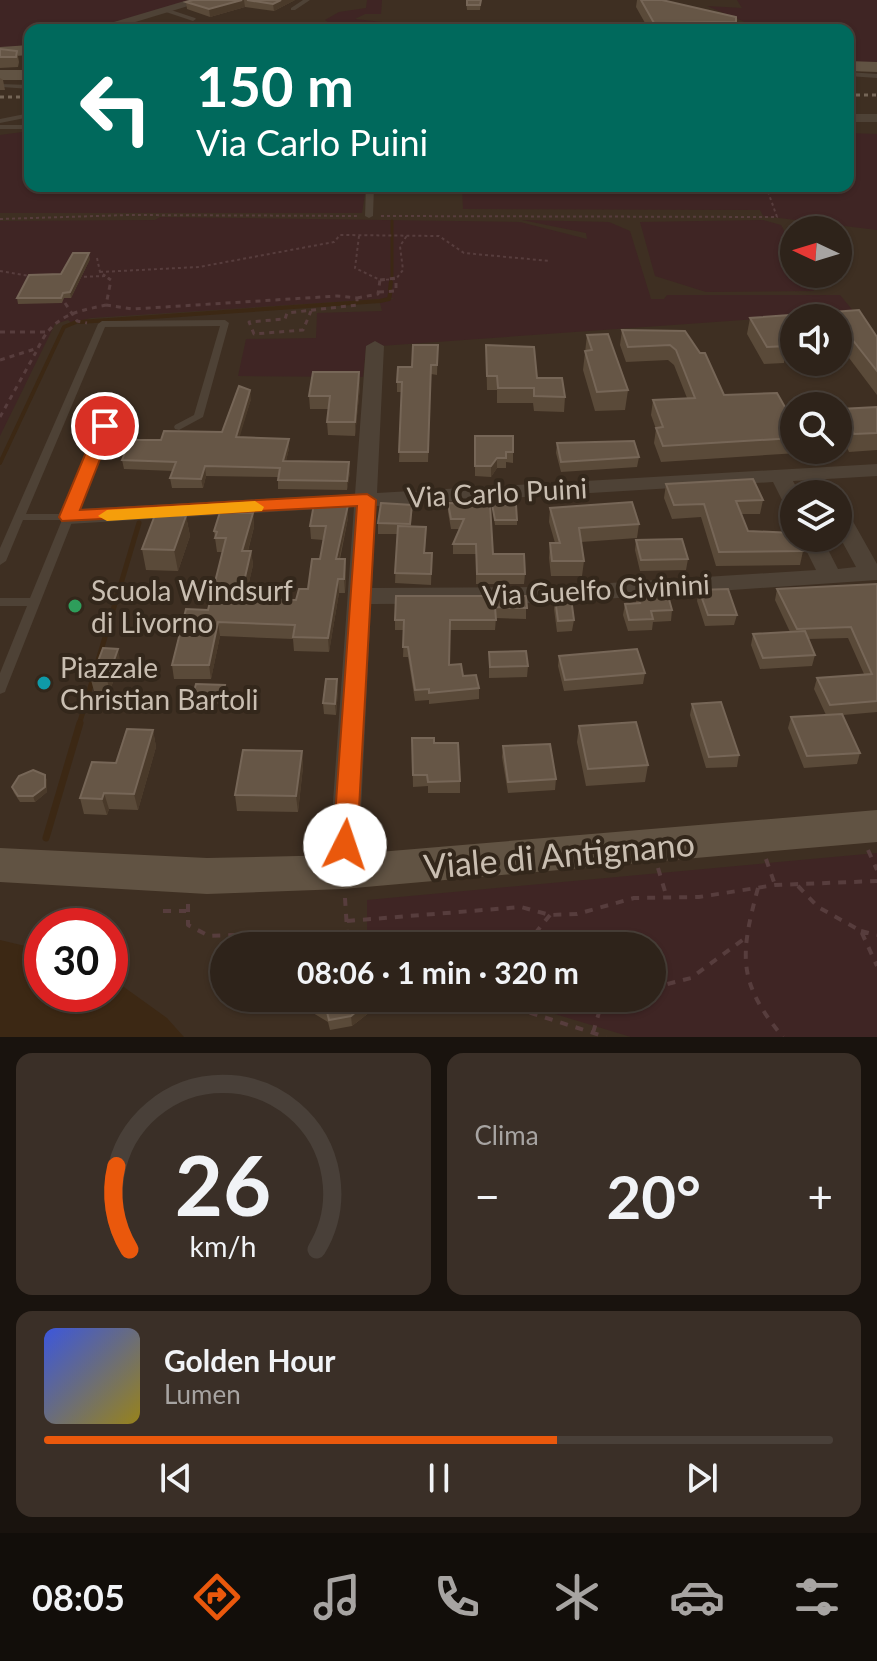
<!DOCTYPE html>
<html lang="it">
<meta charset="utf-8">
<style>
body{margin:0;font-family:Lato,sans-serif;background:#3a2f27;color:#f1f3f6;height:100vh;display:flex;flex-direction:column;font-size:30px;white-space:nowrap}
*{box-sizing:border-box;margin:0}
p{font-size:26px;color:#a7a4a2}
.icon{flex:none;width:44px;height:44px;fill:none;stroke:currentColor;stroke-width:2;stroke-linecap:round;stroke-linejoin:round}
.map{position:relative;height:1037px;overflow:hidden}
.drawer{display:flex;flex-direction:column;gap:16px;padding:16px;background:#19130e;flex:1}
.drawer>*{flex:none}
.top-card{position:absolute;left:24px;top:24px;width:830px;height:168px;border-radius:16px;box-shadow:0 2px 6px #0004,0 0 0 2px #494039;background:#00695c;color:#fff;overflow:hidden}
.needle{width:52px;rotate:274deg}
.fabs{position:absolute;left:780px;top:216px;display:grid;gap:16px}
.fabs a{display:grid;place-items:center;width:72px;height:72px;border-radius:50%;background:#2e231a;box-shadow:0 2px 6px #0004,0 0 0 2px #494039;font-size:40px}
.speed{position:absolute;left:24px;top:908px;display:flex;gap:16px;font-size:40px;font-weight:700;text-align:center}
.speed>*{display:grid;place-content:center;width:104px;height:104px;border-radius:50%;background:#2e231a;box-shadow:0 2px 6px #0004,0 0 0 2px #494039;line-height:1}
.speed .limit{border:12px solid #d22;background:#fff;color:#111}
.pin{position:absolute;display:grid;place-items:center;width:68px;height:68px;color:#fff;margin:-34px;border:4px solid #fff;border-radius:50%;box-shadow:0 2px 8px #0007}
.me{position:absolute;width:88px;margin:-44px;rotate:4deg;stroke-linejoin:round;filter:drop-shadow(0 0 6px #0008)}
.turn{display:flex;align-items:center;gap:28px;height:168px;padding:0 40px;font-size:36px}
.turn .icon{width:104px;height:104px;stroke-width:2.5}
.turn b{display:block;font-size:56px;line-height:68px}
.big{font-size:60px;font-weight:700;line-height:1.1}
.drawer .tile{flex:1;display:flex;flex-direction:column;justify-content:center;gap:12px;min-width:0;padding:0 28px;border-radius:16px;background:#3a2f27}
.drawer .dial{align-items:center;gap:0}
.dial svg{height:208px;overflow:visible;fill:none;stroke:#494039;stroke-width:7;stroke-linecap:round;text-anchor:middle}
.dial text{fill:#f1f3f6;stroke:none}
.song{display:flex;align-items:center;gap:24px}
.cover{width:96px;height:96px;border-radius:12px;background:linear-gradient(135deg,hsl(230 70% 55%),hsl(50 70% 35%))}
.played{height:8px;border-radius:4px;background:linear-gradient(90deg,#ea580c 65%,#494039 65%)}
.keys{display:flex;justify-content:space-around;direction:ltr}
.heat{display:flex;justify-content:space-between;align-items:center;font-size:44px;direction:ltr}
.drawer .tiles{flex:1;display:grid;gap:16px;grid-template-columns:1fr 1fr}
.tile:last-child{grid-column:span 2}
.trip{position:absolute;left:210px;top:932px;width:456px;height:80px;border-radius:40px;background:#2e231a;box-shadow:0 2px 6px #0004,0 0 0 2px #494039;font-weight:700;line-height:80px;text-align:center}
.dock{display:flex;height:128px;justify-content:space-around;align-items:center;background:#120e0a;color:#a7a4a2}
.dock .icon{width:56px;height:56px}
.dock .on{color:#ea580c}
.dock b{font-size:36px;color:#f1f3f6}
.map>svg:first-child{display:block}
.green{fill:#3f2524}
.water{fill:#3c2814}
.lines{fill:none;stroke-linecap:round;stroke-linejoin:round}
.stream-far3{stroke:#3c2814;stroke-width:3}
.stream-far2{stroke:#3c2814;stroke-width:4}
.stream-far1{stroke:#3c2814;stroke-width:5}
.stream{stroke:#3c2814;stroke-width:7}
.path-far2{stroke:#573d3d;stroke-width:2;stroke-dasharray:3 3;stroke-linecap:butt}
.path-far1{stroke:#573d3d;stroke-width:3;stroke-dasharray:5 5;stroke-linecap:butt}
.path{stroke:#573d3d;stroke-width:4;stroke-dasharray:8 8;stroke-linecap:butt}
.service{fill:#4e4236;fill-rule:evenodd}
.minor{fill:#4e4236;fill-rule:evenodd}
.tertiary{fill:#4e4236;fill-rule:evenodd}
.secondary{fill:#615343;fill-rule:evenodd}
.rail{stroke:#756657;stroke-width:3;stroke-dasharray:4 4;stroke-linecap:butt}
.wall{fill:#5a4a39}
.shaded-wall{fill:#4a3a2a}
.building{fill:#665646;stroke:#766657;stroke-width:2}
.route{fill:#ea580c;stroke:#983908;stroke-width:2}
.slow{fill:#f59e0b}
.leisure-dot{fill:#2e9e5b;stroke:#33271b;stroke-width:3}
.culture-dot{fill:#0f9aa8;stroke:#33271b;stroke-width:3}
.labels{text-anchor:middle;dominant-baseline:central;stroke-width:8;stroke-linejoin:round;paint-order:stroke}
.street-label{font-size:28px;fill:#c9beb1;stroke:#33271b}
.poi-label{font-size:28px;fill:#c9beb1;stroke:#33271b;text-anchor:start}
.near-street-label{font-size:34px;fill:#c9beb1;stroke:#33271b}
</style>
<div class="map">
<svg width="877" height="1037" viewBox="0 0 877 1037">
<rect width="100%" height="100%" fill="#3e2f22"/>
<path class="green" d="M0,0H193L87,30H30V43L0,50Z
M367,0H382L381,14H365L355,19L382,22L394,30L289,28L328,22L325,20L339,12L366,8Z
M737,0H877V64L848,62V30H764L707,6L742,8Z
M30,131V186H366L362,213H0V135Z
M848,133L877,134V230L763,216L760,210L463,209L462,186H848Z
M160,217L520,222L587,239L586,233L522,220L609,222L630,231L651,299H664L667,295H840L854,312L366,347L363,377L238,376L246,339L316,338L317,313L382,311L380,303L395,298L91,318L72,323L68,320L55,324L0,436V221L155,220Z
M763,220L781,225L788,238L784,239L794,257V274H804L814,291L706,292L655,276L640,222Z
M877,853V1037H631L502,998H652V946H367V900Z"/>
<path class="water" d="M0,940L42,950V994H110V977L167,1018L184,1037H0Z"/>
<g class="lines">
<path class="stream-far3" d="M392,221V278"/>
<path class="stream-far2" d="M390,289L391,282
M80,322L380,301L389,299L390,294
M0,463L64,327L76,322"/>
<path class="stream-far1" d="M97,664L139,523
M79,725L93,678"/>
<path class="stream" d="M46,838L80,723"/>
<path class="path-far2" d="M381,216L777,217L766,186
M0,219L128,215L358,216
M359,236L355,268L380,280
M97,258L100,272L111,280
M0,271L30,276
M100,272L199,267L334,242L340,235L439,236L464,253L550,261
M78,277L106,276
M380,280L396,279L403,270L400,246L408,234"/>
<path class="path-far1" d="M380,280L397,278
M379,292L396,291V280
M357,298L378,294L380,280L376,278
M65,303L77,321L87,323
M106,305L133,309L337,296L357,298V305L287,313L285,319L249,322L254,334L303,330L311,311
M0,332H45
M0,360L38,348C53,316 73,312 106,305L111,280L108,278
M0,417L36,352"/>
<path class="path" d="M868,850L877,870
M766,859L775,885
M658,868L667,898
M798,886L818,907L861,931L877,966
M758,888C740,955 737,982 783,1037
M345,898L348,946
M188,904V925L209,936L287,933L332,946
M163,911H186
M347,921L521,907L550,915L577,914L634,898L699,897L775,885L877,881
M861,931L877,935
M525,946L550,915
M652,988L691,978L744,939
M436,998L452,1009
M484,998L606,1037
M527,998L530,1013
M593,1033L602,1002L616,998"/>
<path class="service" d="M303,0H310L295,10H291V8Z
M165,8L195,18L196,19L193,21L163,11Z
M848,72L877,74V78L848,76Z
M0,84L30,85V89L2,87L0,86Z
M30,113V117L0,123V119Z
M0,125H30V129H0Z
M366,186H374L373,216L369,218L365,216Z
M225,320L229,323L203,417L179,430L175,429L174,427L175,425L194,415L220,326L105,327L26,514H65L100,426L105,423L110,426L6,689L5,692L0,694V673L27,606H0V598H30L62,520H23L6,561L0,565V548L98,324L102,321Z"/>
<path class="minor" d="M848,114H877V122H848Z
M375,341L384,346L377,493L877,464V476L793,481L800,494H794V510L786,508L773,482L376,506L372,588L546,587L816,570L800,538H822L838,569L856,567L838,534V507L846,509L877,564V580L546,603L371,604L358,872L354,881L343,885L332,881L328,872L354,507L68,524L57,517L60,512L77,509L355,494L366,346Z"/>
<path class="tertiary" d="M188,0H208L109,30H87Z"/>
<path class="secondary" d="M30,45V55L0,57V47Z
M848,61L877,62V72L848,71Z
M0,70H30V80H0Z
M877,810V842L343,889L207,894L0,882V848L207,858L343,855Z"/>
<path class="rail" d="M848,95H877
M0,97H30"/>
</g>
<path class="wall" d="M193,0H295L274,11L245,7L210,17L187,9L186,2Z
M466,0H481L480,10H467Z
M637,0H662L736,17L734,30H649L636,7Z
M0,49L17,51L19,62L18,67L0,68Z
M0,78L3,80L5,90H0Z
M90,259L71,298H64L62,303L18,304L17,298Z
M859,310L877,337V395L840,346H838V318H794V350H791L790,359H784V363L764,364L747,334L750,318Z
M622,330L685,331L724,395L794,423V450H799L798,453L661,462L654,443L656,429L651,415L653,400L687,398L674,365L668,360L626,362L620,345Z
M587,335L628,390L625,410L595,411L583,370Z
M438,345L437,375L431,374L428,462H399L402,392H397V382L412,367Z
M486,345L565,397L564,412L534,411L533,403H497V390H487Z
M359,372L360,386L355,436L328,435L327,422L328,409H310L309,396Z
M251,399L239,437L289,448L286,461L350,472L347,490L278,489V477L206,476L203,488H172L170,478L173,471L124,469L122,460L161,440L222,432Z
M877,407V450L849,452L838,429V422L841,409Z
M475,436L513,452V463L506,462V468H497L491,477L475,476Z
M557,443L639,457L637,467L561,472L556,453Z
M666,484L763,500L760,514H741L748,531L803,551L800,565L716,566L701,517L672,519L664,498Z
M448,503L490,504L493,554L525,574L524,584H476V554H453V544L460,529H451L448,512Z
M492,504L517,520V525H495Z
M348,505V518L340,559H345L346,573L345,593H339L329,652L294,651L293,639L220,636L211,679H174L172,665L208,610L222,552H217L214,531L253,513L254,527L248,551H251L253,565L245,599L296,600L308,589L320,559L323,540L311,539L310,526Z
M412,505L411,527H426L425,553H432L431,585L395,583L397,534H378V523Z
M550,508L639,524L637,538L581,542L584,561L582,576H551L549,558L550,543H555L549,522Z
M186,516L190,536L178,571L146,570L142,549Z
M636,540L688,559L686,570L640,571L635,550Z
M877,584V712L843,715L860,753L857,764L804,768L788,728L791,717L826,715L814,689L817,678L864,674L848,638L808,639L815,655L812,666L760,669L751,645L753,634L790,632L775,600L777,589Z
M699,590L737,615L734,625L705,626L697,601Z
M637,594L672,610L671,621L653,622L652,630L628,631L623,615L625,604L636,603Z
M526,596V619L496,618L495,630H450L449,665L479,688V699L429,704V700L415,701L408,657H403L404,630H395V620Z
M555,598L574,620L572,631L557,632L554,609Z
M489,652L528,666L527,677L489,678Z
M559,656L645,673L643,684L564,691L558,666Z
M120,660L110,691H94L91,680Z
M226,690L223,704H193L192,698Z
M338,690L336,715L324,714L323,703Z
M692,704L739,755L737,767L706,768L690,715Z
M579,726L648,765L645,782L586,786L577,742Z
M153,730L156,747L138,810L109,809L107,815L84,814L80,798Z
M412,738L434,743L460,781V793H428V786L413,787Z
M503,746L556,779L555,790L508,793L502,757Z
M302,751L303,767L298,812L237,811L235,795Z
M45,775L47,781V792L35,802H20L14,793L12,787Z
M307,998H365L370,1012L352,1026L330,1030L328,1022L313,1013Z"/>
<path class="shaded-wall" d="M244,0L245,7L210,17L209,9Z
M281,0H295L274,11L273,4Z
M89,253L90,259L71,298L70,292Z
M359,372L360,386L355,436V422Z
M250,390L251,399L237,446L236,437Z
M289,439V448L284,470L283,461Z
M497,458V468L491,477V466Z
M349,462L350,472L347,490V481Z
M205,466L206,476L203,488L201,479Z
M348,505V518L336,573V559Z
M253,513L254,527L244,565L242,551Z
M186,516L190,536L178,571L174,550Z
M251,551L253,565L242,613L240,599Z
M345,559L346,573L345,593L344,579Z
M338,579L339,593L329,652L328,638Z
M218,622L220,636L211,679L209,665Z
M118,649L120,660L110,691L107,680Z
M337,679L338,690L336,715L335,704Z
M225,685L226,690L223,704L222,699Z
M153,730L156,747L138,810L134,794Z
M302,751L303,767L298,812L296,796Z
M45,775L47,781V792L35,802L33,796Z
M104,793L109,809L107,815L102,799Z
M369,1001L370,1012L352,1026L351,1016Z"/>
<path class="building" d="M193,0H242L209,9L186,2Z
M247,0H281L273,4Z
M467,0H481L480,5H467Z
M641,0H662L736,17V22L654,23Z
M0,49L17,51L16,57H0Z
M73,253H89L70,292L63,293L61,298H17L29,275L61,274Z
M859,310L877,337V371L844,329H838V318H794V333L788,334L793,342H785L787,346L767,347L750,318Z
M622,330L685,331L700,353H705L724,395L777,393L794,423V438L663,446L656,428L663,427L653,400L695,398L676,350L670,345L628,347Z
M608,334L628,390L597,392L585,351L592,350L587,335Z
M413,345H438L437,365H431L428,452H399L402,382H397L398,367H412Z
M486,345L534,347L537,378H562L565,397L534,396V388H498L497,376H487Z
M313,372H359L355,422H327L330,396H309Z
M239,386L250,390L236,437L289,439L283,461L349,462L347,481L278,480L280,468L205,466L201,479L170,478L176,462L122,460L130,440H161L164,431L222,432Z
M877,407V433L854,434L841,409Z
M475,436H513V452H506V458H497L491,466H475Z
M634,441L639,457L561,462L557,443Z
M753,479L763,500L736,501L748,531L794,533V538H798L803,551L719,552L704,504L674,505L666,484Z
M632,502L639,524L579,528L584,561H552L550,543H560L550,508Z
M381,503L412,505L410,524L378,523Z
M448,503L490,504L493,554H524L525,574H477L476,544H453L464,519H451Z
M314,504L348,505L336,559H345L344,579H338L328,638L293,637L295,625L218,622L209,665H172L186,609L208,610L226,538H215L217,532L214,531L220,512L253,513L242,551H251L240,599L296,600L299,589H308L312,559H320L326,526H310Z
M492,504L516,505L517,520H495Z
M155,515L186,516L174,550L142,549Z
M398,526L426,527L424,553H432L431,574L395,573Z
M682,539L688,559L641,560L636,540Z
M877,584V701L830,705L817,678L872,674L851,627L797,629L777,589Z
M728,589L737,615H708L699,590Z
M667,592L672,610L651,611L653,619L629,620L625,604L640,603L637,594Z
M396,596H526L527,608L495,607L496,620H450L449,665L461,664L463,676L476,675L479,688L429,693V689L415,690L408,647H403L404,620H395Z
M555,598H571L574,620L558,621Z
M805,631L815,655L763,658L753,634Z
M103,648L118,649L107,680H91Z
M637,649L645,673L565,680L559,656Z
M526,651L528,666L490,667L489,652Z
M326,679H337L335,704L323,703Z
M196,684L225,685L222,699L192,698Z
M721,702L739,755L709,757L692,704Z
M842,714L860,753L807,756L791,717Z
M636,722L648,765L588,769L579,726Z
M127,729L153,730L134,794L104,793L102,799L80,798L92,762L116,763Z
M412,738H434V743H458L460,781L428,782L427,775H413Z
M550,744L556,779L508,782L503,746Z
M243,750L302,751L296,796L235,795Z
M33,770L45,775V787L33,796H18L12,787L19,776Z
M310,998H365L369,1001L351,1016L329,1020L327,1012L311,1002Z"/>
<path class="route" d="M105,421L113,426L80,510L367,494L376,500L357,845L354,852L345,855L336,852L333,845L357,506L62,521L59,517L97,426Z"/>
<path class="slow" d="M255,501L264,507L262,511L107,521L98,516L107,510Z"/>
<circle class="leisure-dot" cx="75" cy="606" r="8"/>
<circle class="culture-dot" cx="44" cy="683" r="8"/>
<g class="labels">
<g class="street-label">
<text transform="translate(497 492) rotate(-3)">Via Carlo Puini</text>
<text transform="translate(596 589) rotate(-3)">Via Guelfo Civinini</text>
</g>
<g class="poi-label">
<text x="91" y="590">Scuola Windsurf<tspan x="91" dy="32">di Livorno</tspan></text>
<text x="60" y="667">Piazzale<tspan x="60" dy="32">Christian Bartoli</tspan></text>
</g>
<g class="near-street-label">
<text transform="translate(559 854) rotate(-5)">Viale di Antignano</text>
</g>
</g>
</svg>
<div class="fabs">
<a><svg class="needle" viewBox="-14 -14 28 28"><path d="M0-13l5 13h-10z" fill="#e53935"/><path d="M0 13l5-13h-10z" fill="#a7a4a2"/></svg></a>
<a><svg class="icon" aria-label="sound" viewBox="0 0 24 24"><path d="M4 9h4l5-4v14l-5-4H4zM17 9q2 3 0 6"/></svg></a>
<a><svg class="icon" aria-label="search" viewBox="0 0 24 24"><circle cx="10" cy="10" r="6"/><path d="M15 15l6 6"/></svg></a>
<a><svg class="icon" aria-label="layers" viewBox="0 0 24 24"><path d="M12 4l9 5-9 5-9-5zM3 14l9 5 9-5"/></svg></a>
</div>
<div class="speed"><div class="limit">30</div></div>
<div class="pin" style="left:105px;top:426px;background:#d93025"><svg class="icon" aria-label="arrive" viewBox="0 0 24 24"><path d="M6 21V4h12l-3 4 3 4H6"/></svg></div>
<svg class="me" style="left:345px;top:845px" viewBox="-20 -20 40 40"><circle r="19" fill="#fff"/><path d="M0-13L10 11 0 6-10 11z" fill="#ea580c"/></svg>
<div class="trip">08:06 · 1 min · 320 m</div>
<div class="top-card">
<div class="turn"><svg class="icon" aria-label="left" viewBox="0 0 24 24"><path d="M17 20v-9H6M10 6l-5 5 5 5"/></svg><div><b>150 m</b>Via Carlo Puini</div></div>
</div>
</div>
<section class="drawer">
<div class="tiles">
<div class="tile dial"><svg viewBox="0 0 100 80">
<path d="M14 69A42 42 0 1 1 86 69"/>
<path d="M14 69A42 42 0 0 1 9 37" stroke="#ea580c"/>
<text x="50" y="56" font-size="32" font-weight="700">26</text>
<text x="50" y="72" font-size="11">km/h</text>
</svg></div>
<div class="tile"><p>Clima</p>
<div class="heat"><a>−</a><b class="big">20°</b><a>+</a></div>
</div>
<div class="tile">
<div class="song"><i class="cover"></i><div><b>Golden Hour</b><p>Lumen</p></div></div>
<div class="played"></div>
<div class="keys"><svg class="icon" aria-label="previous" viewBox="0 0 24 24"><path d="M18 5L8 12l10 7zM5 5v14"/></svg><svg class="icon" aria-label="pause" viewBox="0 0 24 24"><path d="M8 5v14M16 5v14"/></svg><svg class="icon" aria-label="next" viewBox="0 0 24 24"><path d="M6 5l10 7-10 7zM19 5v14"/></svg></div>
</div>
</div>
</section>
<nav class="dock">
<b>08:05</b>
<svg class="icon on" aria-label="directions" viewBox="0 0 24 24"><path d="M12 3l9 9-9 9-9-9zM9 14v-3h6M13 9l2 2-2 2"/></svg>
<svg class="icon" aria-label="music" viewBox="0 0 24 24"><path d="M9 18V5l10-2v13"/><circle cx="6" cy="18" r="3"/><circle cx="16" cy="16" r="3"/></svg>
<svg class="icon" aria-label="phone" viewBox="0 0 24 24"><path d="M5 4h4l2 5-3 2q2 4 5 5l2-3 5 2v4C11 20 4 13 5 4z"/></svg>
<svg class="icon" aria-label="climate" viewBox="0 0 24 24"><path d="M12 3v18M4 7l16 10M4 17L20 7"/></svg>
<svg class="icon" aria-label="car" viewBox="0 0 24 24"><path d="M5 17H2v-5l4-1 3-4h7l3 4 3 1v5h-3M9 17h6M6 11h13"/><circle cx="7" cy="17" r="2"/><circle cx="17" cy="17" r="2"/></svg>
<svg class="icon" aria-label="filters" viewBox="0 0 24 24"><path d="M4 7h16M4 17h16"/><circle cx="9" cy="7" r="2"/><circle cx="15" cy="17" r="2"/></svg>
</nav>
